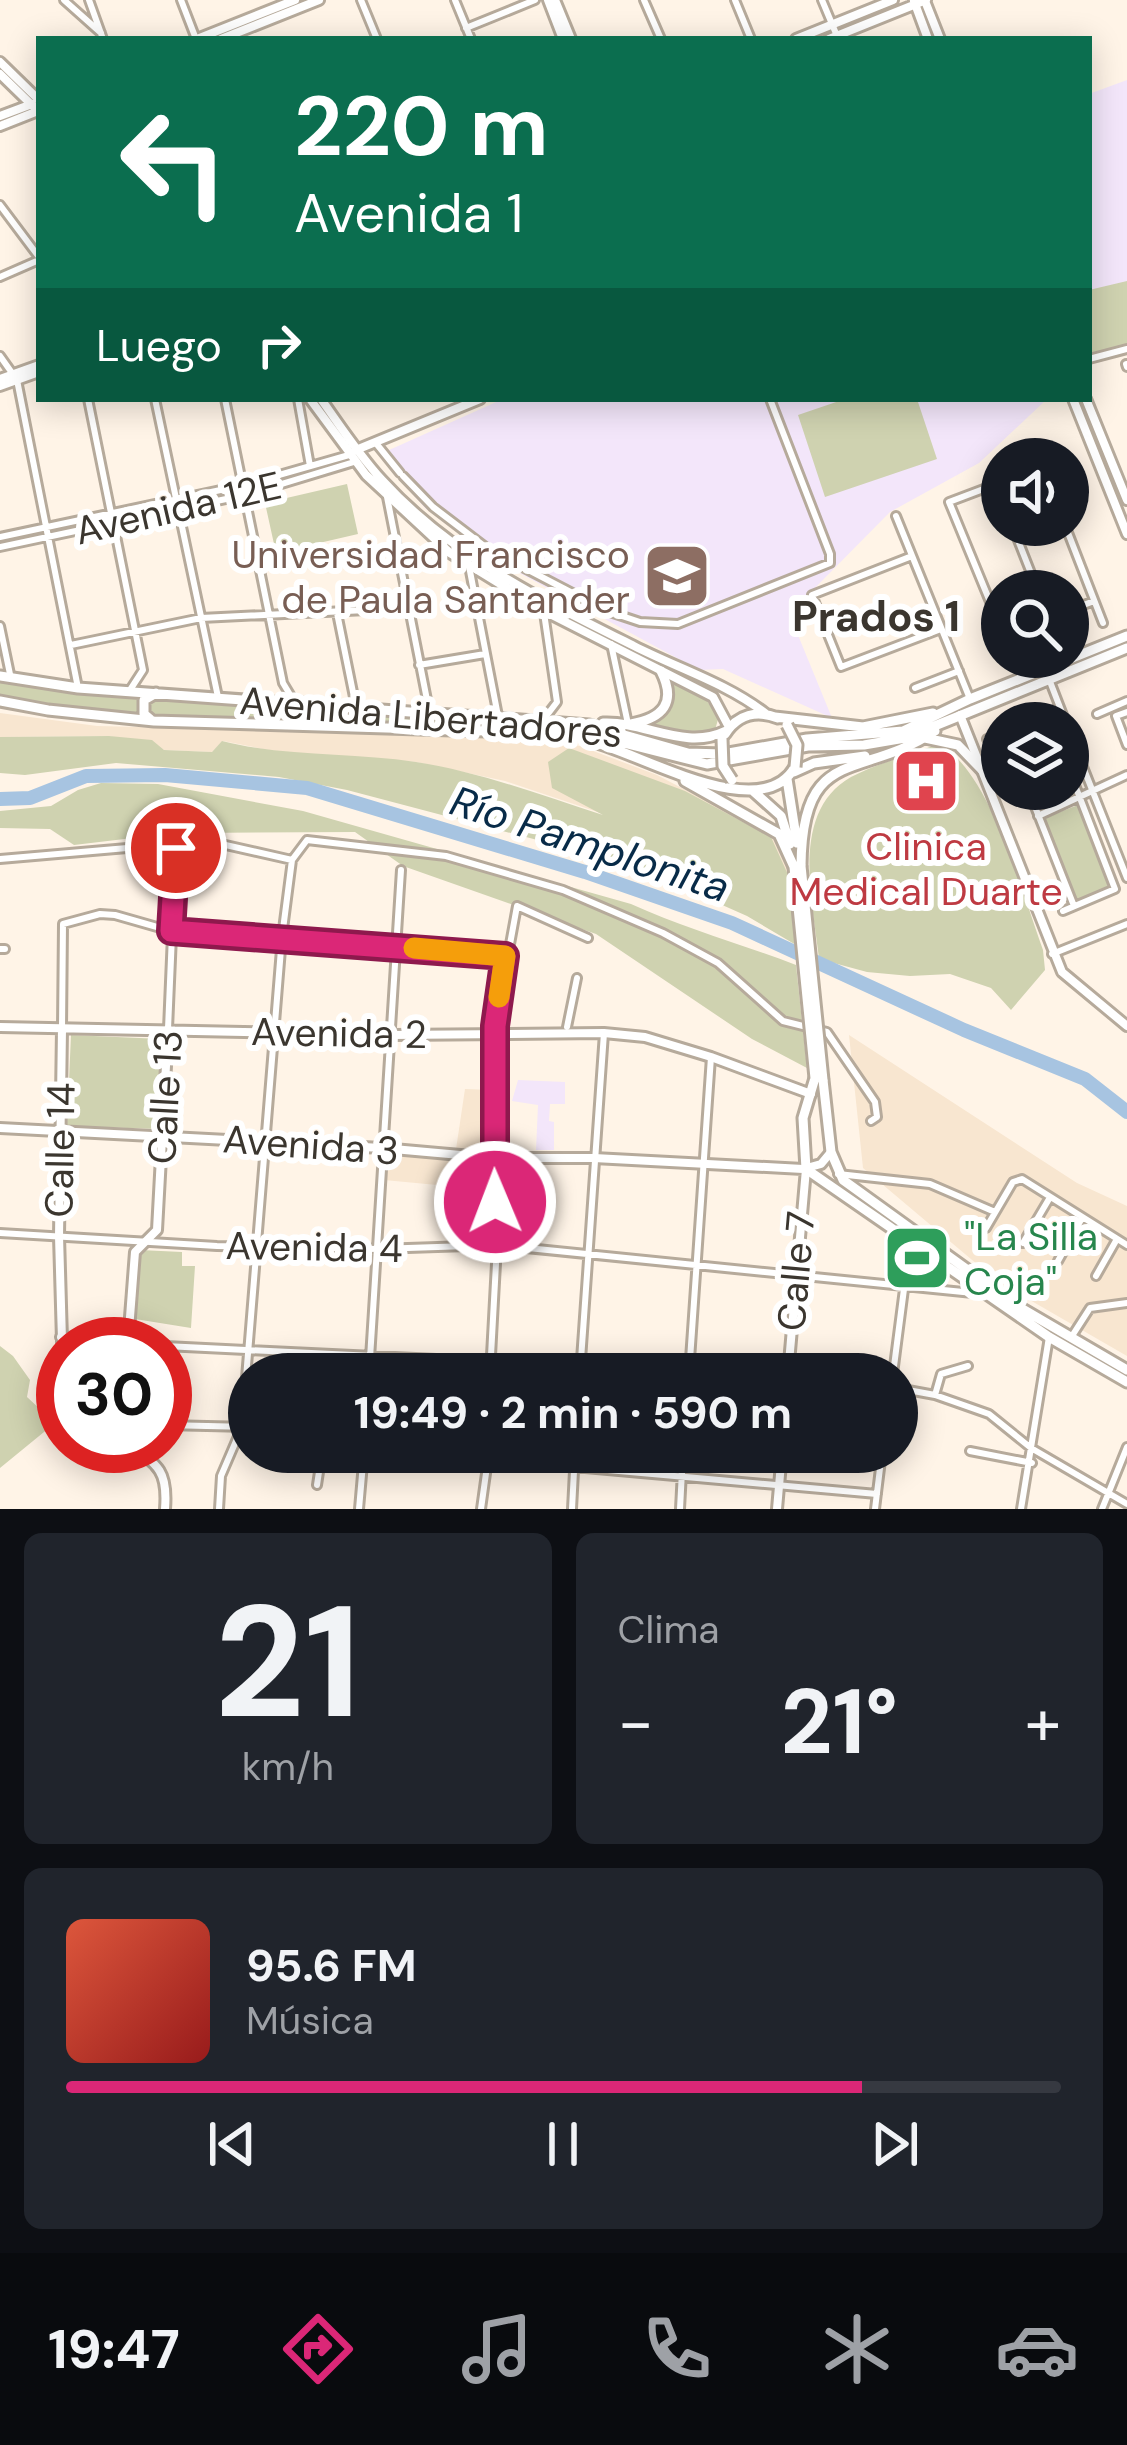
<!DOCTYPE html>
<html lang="es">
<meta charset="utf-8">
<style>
body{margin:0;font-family:"DM Sans",sans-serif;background:#20242c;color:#f1f3f6;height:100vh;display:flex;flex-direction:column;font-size:45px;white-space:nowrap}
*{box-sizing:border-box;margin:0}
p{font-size:39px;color:#9ea1a6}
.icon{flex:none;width:66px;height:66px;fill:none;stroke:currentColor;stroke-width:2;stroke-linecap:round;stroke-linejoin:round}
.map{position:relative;height:1509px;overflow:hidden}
.drawer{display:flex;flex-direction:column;gap:24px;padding:24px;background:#0d0f14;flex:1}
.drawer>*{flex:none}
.top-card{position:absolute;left:36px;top:36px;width:1056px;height:366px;border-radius:0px;box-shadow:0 6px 30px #0003;background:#0b6e4f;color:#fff;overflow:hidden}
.buttons{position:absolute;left:981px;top:438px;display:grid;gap:24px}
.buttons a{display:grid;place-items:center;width:108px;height:108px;border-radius:50%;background:#171b24;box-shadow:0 6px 30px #0003;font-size:60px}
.speed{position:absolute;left:36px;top:1317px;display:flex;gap:24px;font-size:60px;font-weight:700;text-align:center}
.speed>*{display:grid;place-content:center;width:156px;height:156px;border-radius:50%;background:#171b24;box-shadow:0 6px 30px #0003;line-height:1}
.speed .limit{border:18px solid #d22;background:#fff;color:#111}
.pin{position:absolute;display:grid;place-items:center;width:102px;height:102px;color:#fff;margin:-51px;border:6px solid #fff;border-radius:50%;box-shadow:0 3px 12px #0007}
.me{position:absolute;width:132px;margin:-66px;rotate:359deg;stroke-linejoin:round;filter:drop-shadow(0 0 9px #0008)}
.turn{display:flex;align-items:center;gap:42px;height:252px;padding:0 60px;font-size:54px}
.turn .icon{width:156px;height:156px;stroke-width:2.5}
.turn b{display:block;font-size:84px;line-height:102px}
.then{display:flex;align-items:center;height:114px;padding:0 60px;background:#0003;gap:24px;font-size:45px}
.big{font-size:90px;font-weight:700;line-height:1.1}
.drawer .widget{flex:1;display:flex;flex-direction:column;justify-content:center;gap:18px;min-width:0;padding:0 42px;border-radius:18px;background:#20242c}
.drawer .dial{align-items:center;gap:0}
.dial b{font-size:156px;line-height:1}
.song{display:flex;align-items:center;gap:36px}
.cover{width:144px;height:144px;border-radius:18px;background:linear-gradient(135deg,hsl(10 70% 55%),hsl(0 70% 35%))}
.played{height:12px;border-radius:6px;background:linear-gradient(90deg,#db2777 80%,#363941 80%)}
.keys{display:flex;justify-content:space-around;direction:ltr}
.heat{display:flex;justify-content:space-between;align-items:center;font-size:66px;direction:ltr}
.drawer .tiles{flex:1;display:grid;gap:24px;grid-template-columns:1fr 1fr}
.widget:last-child{grid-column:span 2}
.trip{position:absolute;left:228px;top:1353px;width:690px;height:120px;border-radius:60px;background:#171b24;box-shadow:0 6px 30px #0003;font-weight:700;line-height:120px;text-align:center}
.menu{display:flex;height:192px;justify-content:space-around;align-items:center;background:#090b0e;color:#9ea1a6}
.menu .icon{width:84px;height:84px}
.menu .on{color:#db2777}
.menu b{font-size:54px;color:#f1f3f6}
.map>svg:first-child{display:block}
.built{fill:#f8e6d0}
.education{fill:#f3e6fa}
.green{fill:#cfd2b0}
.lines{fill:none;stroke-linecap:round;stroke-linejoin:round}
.river{stroke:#a7c4e1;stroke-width:14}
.street-casing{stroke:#b6aa9b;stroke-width:12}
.secondary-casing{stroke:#b6aa9b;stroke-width:14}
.primary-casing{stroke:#b6aa9b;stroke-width:15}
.street{stroke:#fff;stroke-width:6}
.secondary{stroke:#fff;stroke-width:8}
.primary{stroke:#fff;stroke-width:9}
.primary-bridge-casing{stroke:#b6aa9b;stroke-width:15;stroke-linecap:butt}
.primary-bridge{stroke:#fff;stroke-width:9}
.route-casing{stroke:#8e194d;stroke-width:30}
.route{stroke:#db2777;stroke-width:21}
.slow{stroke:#f59e0b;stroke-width:21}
.labels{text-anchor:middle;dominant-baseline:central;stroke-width:12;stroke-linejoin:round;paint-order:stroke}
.street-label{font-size:39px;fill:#3b362f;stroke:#fff}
.education-label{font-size:39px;fill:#785e54;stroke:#fff;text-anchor:end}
.health-label{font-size:39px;fill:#be3a42;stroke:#fff}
.leisure-label{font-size:39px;fill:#27864d;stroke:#fff;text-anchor:start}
.neighbourhood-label{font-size:42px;font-weight:bold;fill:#3b362f;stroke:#fff}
.water-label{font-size:42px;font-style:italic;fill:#082b48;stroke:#fff}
</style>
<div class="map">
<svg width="1127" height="1509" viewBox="0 0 1127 1509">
<rect width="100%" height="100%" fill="#fff4e7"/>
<path class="built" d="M0,713L97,726L485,735L580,746L657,775L769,834L787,853L792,877L505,781L416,762L278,752L223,741L212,752L164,750L109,736L5,737H0Z
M849,1035L1077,1183L1127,1206V1356L997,1281L863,1168Z
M465,1089L491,1090L492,1154L455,1156Z
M384,1154L490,1159V1190L384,1180Z"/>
<path class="education" d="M1127,80V345L1089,356V94Z
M503,399H1047L979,463L890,512L806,597L791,618L832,718L723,669L699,670L488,556L425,508L378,455Z
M518,1080L565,1082V1104H550L549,1121L554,1122V1150H536L538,1105L512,1101Z"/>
<path class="green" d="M1127,281V344L1090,353L1089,290Z
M845,399H917L937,459L825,497L798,415Z
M347,484L358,534L276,553L265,503Z
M0,677L148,694V719L0,699Z
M672,681L702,695L719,716L715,730L696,735L645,725C670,719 678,706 672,681Z
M150,696L576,730L149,717L145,701Z
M109,736L152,740L164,750L212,752L222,741C285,757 351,752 416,762C480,772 541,795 603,815L552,788L548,762L569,748L685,791L771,837L790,879L796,945L747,916L632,865L347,790L279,777L116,763L25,775L0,773V737Z
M939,744C991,772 1022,893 1043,950L1045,970L1011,1010L991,988L950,974L910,976L867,972L819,959C813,902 789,812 851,777C878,763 911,754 939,744Z
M101,783L158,784L303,811L631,904C684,928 741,944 796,965L807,1068L752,1039L596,934L403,866L355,832L190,833L189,828L175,819L160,826L158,835L74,845L50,829L0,828V811L51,806L78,790Z
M1078,805L1110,888L1074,902L1042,819Z
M71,1035L162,1039L158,1129L67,1126Z
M140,1250L182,1252V1266H195L191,1328L135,1319Z
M0,1346L13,1356L30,1380L27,1397L55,1423L0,1468Z"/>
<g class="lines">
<path class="river" d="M0,799L30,798L86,776L165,775L307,788L585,872L732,923L964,1030L1085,1079L1127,1112"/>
<defs>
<path id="street" d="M64,0L101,33
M89,0L103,39
M181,0L196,39
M361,0L377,39
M455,0L471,39
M644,0L661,39
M735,0L751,39
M822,0L837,36
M466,28L535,0
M0,205L39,257
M0,277L39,260
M0,356L17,380L78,688
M1089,359L1127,349
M1126,364L1127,367
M88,399L111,513
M155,399L218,697
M225,399L283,683L292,698L303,702
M298,399L310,466
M375,442L400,473
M403,476L433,507L488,549L607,611L640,622L678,624L830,563V554L770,399
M1002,482L949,502L1002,631
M996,485L1002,500
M387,497L429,710
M896,516L970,699
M1012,525L1038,591
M1065,525L1103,623
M114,526L143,670L130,690
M0,537L244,485L349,455
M0,547L245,495L354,462
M912,556L812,595L841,667L941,629
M469,566L498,716
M1068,611L1094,601
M337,613L356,707
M0,626L11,679
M611,644L628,724
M71,645L201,618L407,608
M419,665L485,654
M1049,679L1066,723
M915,688L959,671
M1127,712L1116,716L1127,745
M1097,714L1127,701
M544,719L557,702L544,613
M1030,723L1049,716L1052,723
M1068,729L1127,878
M987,739L1002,733
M1028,789L1074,906
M1038,816L1127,775
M0,859L208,841L292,860L307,840L446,856L563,890L663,933L718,963L783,1021L827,1032L875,1102L877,1117L871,1121
M1063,911L1115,889L1068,767
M0,949H5
M1052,954L1127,924
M567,1027L577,978
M62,1028L63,924L100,914L115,915L171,931L505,956
M168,1029L176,841
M838,1174L930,1184L995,1212
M986,1228L1013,1182L1022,1179L1127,1245
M0,1233L217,1246L378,1249L497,1245L983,1294
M1023,1243L1049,1199
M1058,1261L1082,1218
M1096,1276L1117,1239
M1072,1336L1090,1308L1127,1303
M128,1343L142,1344
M165,1346L746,1374
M165,1374L167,1346
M369,1374L401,870
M490,1374L497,1245L495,1026L517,906L588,938
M580,1374L604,1033
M689,1374L711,1057
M893,1374L904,1289
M897,1388L935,1395L989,1414L1031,1448L1127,1504
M935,1395L941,1374L968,1366
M165,1425L249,1427
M970,1451L1032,1463
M489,1464L574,1467L877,1494
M317,1485L322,1452
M219,1509L221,1476L242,1427L282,937L292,860
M359,1509L364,1452
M481,1509L489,1452
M572,1509L575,1452
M680,1509L683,1452
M875,1509L882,1452
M1021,1509L1049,1337
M1102,1509L1127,1447"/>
<path id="secondary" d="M548,0L563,39
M555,0L571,39
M914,1L928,39
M925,1L940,39
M197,39L295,0
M221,39L319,0
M796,39L893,0
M829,39L926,0
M0,62L39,100
M0,74L39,112
M0,116L32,104
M0,126L38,111
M0,379L39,365
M0,386L39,372
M310,399L366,475L450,553L544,611L713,697L729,727
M321,399C341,427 359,455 382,480C451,556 544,601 634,646C677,668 726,683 765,713
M1073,399L1127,534
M1086,399L1127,500
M356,450L480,399
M960,715L1062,972L1127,1026
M0,1027L391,1035L604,1033L645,1037L711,1057L811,1094
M62,1029L59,1236L63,1375
M0,1128L382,1148L494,1158H594L803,1169L821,1164L831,1152
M61,1337L128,1343L135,1252L157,1230L168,1029
M788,1374L806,1169
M130,1446C159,1465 168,1472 165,1509
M777,1509L782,1452"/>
<path id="primary" d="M0,676L78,688L589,725L688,753L723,754L807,739L903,731L970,699L1127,636
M0,701L48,710L154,721L588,734L707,764L808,746L864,745L905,738L1127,648
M775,717L863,727L933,713
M150,719L144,714V700L156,693
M603,723C645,721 685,751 726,731
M631,724C663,718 677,703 661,671
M725,734C738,714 757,710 778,718
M925,738L958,745L982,770
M586,740C636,750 760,828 795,767
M794,772L814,763L865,756
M787,779L797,843
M685,781L779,834L794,867
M753,791L781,816L790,844
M801,866C802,743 860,781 935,731
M815,1078L803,1118L806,1169L1049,1337L1127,1382
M823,1080L831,1152L843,1180L1019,1307L1127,1370"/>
</defs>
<use href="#street" class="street-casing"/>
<use href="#secondary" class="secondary-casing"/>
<use href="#primary" class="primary-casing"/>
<use href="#street" class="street"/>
<use href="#secondary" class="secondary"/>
<use href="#primary" class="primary"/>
<defs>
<path id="primary-bridge" d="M787,725L797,745L795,767
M722,739L723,766L732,780
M801,866L823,1080
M794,867L815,1078"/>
</defs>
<use href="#primary-bridge" class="primary-bridge-casing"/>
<use href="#primary-bridge" class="primary-bridge"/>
</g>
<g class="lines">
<defs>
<path id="route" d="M176,848L171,931L505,956L495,1026V1202"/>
</defs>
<use href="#route" class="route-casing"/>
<use href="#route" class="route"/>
<path class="slow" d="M414,948L505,956L499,997"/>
</g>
<defs>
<symbol id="university-square" viewBox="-11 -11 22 22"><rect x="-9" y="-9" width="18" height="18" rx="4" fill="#8d6e63" stroke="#fff"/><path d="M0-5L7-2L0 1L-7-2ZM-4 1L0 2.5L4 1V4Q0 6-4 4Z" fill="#fff"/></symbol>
<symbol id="hospital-square" viewBox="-11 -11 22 22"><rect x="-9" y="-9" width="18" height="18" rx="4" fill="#e0444e" stroke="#fff"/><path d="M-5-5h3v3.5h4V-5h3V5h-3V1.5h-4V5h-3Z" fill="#fff"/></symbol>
<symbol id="stadium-square" viewBox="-11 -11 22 22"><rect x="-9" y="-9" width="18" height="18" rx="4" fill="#2e9e5b" stroke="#fff"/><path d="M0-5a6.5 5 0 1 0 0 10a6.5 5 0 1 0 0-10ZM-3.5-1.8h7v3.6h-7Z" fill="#fff"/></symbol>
</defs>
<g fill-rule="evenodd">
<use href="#university-square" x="639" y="538" width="76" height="76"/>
<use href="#hospital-square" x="888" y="743" width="76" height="76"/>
<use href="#stadium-square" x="879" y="1220" width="76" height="76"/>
</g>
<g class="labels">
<g class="street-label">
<text transform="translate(178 508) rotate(-13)">Avenida 12E</text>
<text transform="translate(431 717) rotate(5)">Avenida Libertadores</text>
<text transform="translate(339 1033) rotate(1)">Avenida 2</text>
<text transform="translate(165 1097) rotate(-87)">Calle 13</text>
<text transform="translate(311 1145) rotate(4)">Avenida 3</text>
<text transform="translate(60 1150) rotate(-89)">Calle 14</text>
<text transform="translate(314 1247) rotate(1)">Avenida 4</text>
<text transform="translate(796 1271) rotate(-85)">Calle 7</text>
</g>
<g class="education-label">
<text x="630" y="554">Universidad Francisco<tspan x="630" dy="45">de Paula Santander</tspan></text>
</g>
<g class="health-label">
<text x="926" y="846">Clinica<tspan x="926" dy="45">Medical Duarte</tspan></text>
</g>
<g class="leisure-label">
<text x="964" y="1236">"La Silla<tspan x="964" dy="45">Coja"</tspan></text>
</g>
<g class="neighbourhood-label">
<text x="876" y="616">Prados 1</text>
</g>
<g class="water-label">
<text transform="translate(590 844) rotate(18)">Río Pamplonita</text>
</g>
</g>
</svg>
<div class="buttons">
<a><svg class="icon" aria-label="sound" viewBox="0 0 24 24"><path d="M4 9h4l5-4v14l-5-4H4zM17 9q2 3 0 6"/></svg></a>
<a><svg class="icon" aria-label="search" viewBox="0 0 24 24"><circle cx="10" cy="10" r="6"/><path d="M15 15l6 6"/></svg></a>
<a><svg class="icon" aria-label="layers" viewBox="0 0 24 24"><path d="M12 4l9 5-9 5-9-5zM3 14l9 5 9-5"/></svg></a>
</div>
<div class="speed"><div class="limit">30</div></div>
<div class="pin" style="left:176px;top:848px;background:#d93025"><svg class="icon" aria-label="arrive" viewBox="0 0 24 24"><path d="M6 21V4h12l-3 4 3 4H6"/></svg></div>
<svg class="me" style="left:495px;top:1202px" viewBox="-20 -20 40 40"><circle r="17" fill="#db2777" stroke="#fff" stroke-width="3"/><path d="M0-11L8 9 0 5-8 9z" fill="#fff"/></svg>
<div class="trip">19:49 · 2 min · 590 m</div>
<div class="top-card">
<div class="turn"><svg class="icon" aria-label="left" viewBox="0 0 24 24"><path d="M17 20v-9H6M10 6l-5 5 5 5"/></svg><div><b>220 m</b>Avenida 1</div></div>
<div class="then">Luego<svg class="icon" aria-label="right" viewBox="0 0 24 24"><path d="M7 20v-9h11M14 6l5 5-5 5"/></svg></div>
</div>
</div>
<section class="drawer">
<div class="tiles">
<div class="widget dial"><b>21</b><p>km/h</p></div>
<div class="widget"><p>Clima</p>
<div class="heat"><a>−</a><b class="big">21°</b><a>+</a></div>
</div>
<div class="widget">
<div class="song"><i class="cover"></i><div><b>95.6 FM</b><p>Música</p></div></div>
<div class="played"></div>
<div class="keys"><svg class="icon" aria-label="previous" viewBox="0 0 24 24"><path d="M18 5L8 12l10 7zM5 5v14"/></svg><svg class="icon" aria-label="pause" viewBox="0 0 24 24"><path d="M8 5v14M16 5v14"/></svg><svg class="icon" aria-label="next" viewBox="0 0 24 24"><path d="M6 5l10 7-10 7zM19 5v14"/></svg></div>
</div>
</div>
</section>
<nav class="menu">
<b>19:47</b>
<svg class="icon on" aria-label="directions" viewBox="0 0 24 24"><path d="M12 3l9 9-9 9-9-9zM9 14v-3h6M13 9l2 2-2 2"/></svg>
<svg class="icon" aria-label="music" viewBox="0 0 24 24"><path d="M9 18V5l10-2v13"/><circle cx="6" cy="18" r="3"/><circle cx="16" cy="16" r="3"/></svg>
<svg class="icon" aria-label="phone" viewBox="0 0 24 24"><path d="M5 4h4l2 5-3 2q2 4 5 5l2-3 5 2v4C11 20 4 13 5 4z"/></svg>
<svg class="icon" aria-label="climate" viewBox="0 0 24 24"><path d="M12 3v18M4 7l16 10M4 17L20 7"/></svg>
<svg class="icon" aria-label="car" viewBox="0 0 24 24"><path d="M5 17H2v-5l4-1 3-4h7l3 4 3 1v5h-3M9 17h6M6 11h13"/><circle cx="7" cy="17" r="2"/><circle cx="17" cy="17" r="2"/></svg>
</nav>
